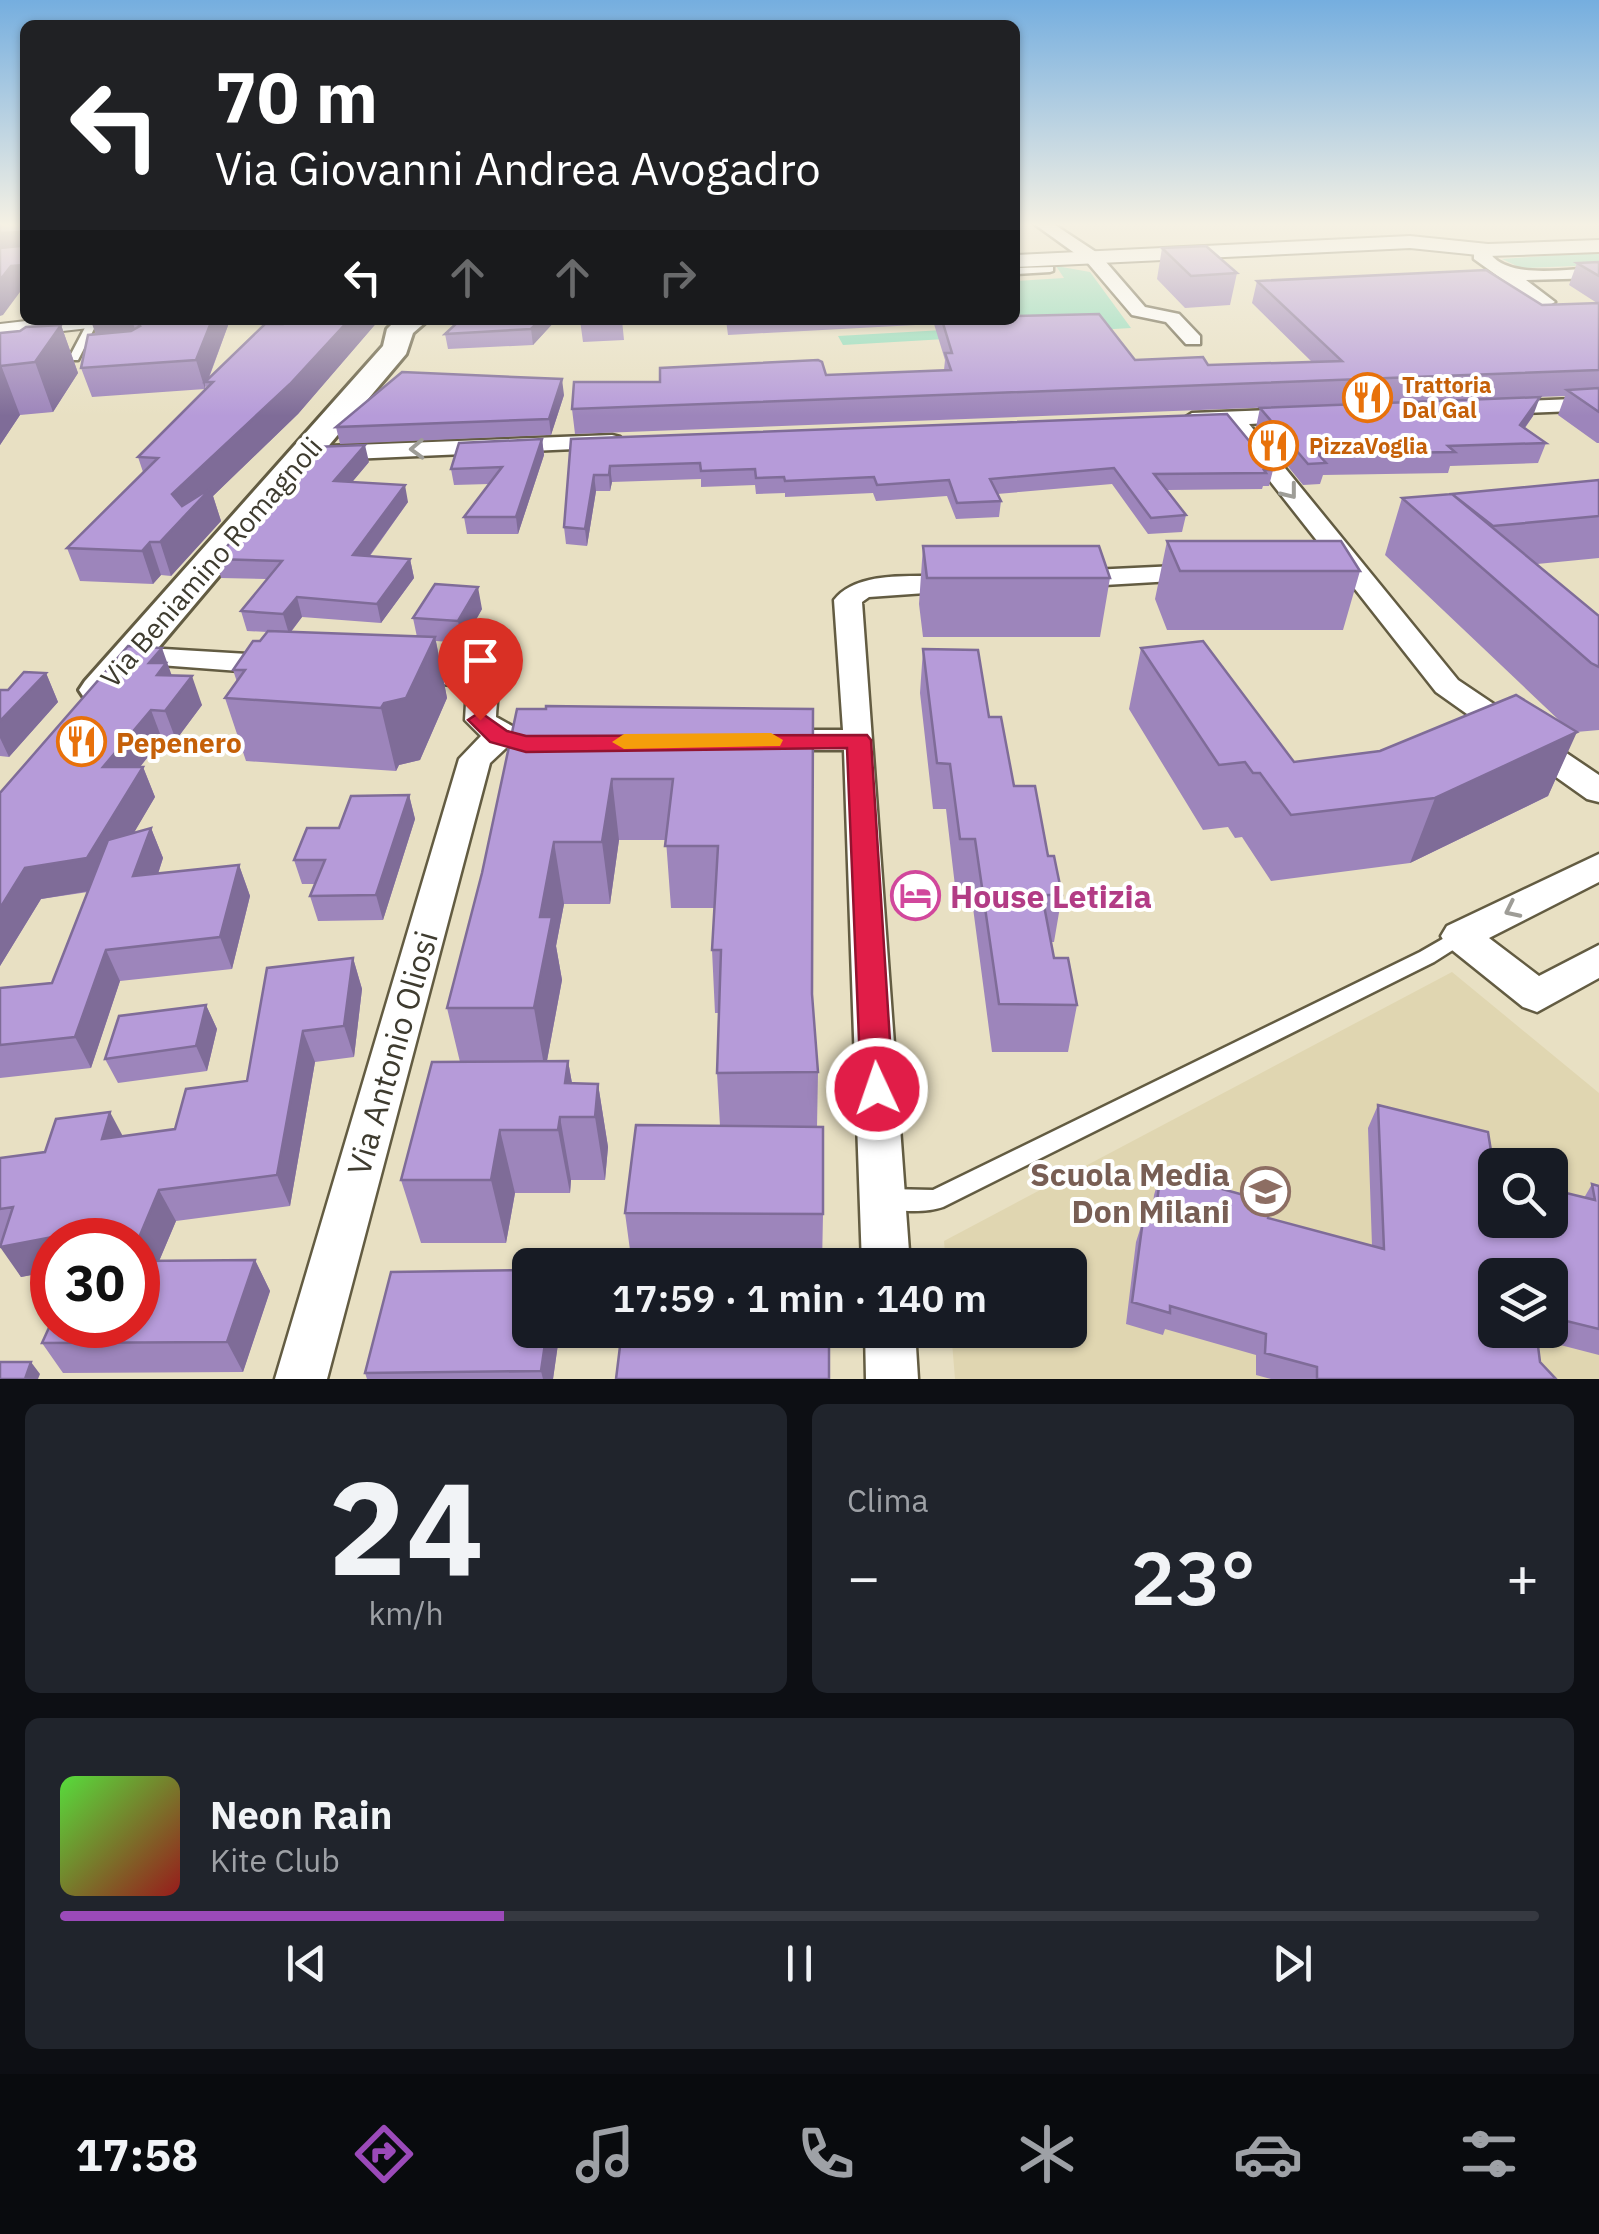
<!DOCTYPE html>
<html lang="it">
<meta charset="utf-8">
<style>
body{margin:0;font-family:"IBM Plex Sans",sans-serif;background:#20242c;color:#f1f3f6;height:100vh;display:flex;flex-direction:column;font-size:38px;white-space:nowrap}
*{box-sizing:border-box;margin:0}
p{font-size:32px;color:#9ea1a6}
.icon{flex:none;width:55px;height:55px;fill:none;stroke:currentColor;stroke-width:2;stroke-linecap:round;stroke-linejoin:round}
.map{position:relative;height:1379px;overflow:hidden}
.side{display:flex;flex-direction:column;gap:25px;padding:25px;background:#0d0f14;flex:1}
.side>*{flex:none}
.guide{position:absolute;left:20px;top:20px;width:1000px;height:305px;border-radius:15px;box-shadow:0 2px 8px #0004;background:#202124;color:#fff;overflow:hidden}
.buttons{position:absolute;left:1478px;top:1148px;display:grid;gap:20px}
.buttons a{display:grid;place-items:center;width:90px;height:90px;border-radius:15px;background:#171b24;box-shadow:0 2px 8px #0004;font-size:50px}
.speed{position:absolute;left:30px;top:1218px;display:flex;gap:20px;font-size:50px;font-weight:700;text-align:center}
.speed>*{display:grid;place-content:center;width:130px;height:130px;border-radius:50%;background:#171b24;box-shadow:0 2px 8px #0004;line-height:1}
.speed .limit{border:15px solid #d22;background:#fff;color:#111}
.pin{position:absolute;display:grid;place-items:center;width:85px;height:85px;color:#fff;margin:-102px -42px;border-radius:50% 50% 50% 0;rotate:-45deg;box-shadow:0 0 10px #0007}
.pin .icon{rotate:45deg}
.me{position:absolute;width:110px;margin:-55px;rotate:357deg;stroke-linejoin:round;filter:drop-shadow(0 0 8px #0008)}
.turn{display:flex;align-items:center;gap:35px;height:210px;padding:0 30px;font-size:45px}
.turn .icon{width:130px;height:130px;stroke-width:2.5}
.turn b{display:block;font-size:70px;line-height:85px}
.lanes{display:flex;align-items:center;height:95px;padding:0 30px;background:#0003;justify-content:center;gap:50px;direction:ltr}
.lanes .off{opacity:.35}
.big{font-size:75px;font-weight:600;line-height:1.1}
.side .widget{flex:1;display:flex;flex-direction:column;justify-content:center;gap:15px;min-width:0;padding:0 35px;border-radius:15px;background:#20242c}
.side .dial{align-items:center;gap:0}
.dial b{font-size:130px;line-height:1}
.song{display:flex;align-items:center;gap:30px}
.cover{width:120px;height:120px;border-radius:15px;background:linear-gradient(135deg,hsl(110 70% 55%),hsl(0 70% 35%))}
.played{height:10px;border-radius:5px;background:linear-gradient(90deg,#9b4ab9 30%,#363941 30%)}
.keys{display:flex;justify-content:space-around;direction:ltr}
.heat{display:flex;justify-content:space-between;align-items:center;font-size:55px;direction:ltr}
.side .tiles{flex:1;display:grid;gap:25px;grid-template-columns:1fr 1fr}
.widget:last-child{grid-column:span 2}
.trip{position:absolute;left:512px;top:1248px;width:575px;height:100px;border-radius:15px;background:#171b24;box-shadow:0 2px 8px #0004;font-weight:600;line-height:100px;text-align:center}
.menu{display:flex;height:160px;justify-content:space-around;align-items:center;background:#090b0e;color:#9ea1a6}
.menu .icon{width:70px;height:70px}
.menu .selected{color:#9b4ab9}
.menu b{font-size:45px;color:#f1f3f6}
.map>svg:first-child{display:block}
.built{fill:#e0d6b1;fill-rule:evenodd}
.green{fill:#8ddbb9}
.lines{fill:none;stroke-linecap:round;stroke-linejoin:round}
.service-casing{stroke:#635c42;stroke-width:5}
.minor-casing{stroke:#635c42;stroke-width:5}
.tertiary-casing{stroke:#635c42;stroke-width:4}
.secondary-casing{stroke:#635c42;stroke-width:6}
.service{fill:#fff;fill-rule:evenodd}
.minor{fill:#fff;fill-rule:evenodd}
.tertiary{fill:#fff;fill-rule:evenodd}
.secondary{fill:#fff;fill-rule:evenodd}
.wall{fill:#9d85bb;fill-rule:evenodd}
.shaded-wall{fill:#7f6c98}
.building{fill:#b69bd9;stroke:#7f6c98;stroke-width:2.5}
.oneway{stroke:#9e9d97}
.route{fill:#e11d48;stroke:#92132f;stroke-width:2.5}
.slow{fill:#f59e0b}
.labels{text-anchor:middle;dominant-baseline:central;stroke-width:8;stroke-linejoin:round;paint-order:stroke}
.far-food-label{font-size:22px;font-weight:bold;fill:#c56008;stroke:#fff;text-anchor:start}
.street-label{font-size:28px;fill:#3e3b2f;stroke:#fff}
.food-label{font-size:28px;font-weight:bold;fill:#c56008;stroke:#fff;text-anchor:start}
.near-hotel-label{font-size:32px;font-weight:bold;fill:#b23c85;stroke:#fff;text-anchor:start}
.near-street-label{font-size:32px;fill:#3e3b2f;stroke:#fff}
.near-education-label{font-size:32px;font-weight:bold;fill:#785e54;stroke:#fff;text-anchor:end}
</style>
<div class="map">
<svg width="1599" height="1379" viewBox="0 0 1599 1379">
<rect width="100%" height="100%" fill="#e8e0c3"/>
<path class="built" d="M1452,972L1599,1093V1379H955L951,1330H1070V1265H946L944,1241ZM1495,1165H1550V1220H1495ZM1495,1275H1550V1330H1495Z"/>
<path class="green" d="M1599,252V265L1521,268L1502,259Z
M1056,266L1090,272L1131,328L843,345L838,336L1013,326L1015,281L1064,278Z"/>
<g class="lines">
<defs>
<path id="service" d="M1053,267V271L1050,272L1015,274V268Z
M89,320L98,321L78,360H70L69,358Z
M1460,929L1467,931L1469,936L1467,941L1434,962L943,1207C926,1213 896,1212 879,1206L876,1199L879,1192L887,1189L933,1190L1420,952Z"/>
<path id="minor" d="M1033,223H1052L1099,254L1145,307L1179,314L1200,336V344H1186L1166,322L1132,315L1087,262Z
M1474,245H1486C1498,283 1568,268 1599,268V278L1526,280L1555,302L1546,307L1521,306L1518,302L1527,297L1474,259Z
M1599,398V410L1497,414L1486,408L1497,402Z
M1296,409L1304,411L1307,416L1304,421L1249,424L1458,680L1599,775V802L1587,799L1436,692L1226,425L1192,427L1181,420L1192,413Z
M612,435L620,437L623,442L620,447L328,460L317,453L328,446Z
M1198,565L1211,573L1207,579L1070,587L1057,579L1070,571Z
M959,576L968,578L972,584L968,590L869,597L862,602L910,1265H862L844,750H772L761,747L756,740L761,733L772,730H843L834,600C859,568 922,578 959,576Z
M130,647L279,656L289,659L294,665L289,671L279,674L120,662L116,656L120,650Z
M404,663C423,664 492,662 497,684C499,693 496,707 496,717L521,731L562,736L567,743L562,750L540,753L506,748L490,763L327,1379H275L459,759L481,736L465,720L467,687L394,678L389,672L394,666Z
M1599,854V882L1489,938L1539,976L1599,945V978L1537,1012L1523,1007L1447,946L1441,936L1447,926Z
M865,1330H915L918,1379H866Z"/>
<path id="tertiary" d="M1410,236L1488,244L1599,240V252L1488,256L1410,248L1015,267V255Z
M35,320H110L98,327L0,338V324Z"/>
<path id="secondary" d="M396,320H428L413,333L406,354L115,699L100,703L85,699L79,690L85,681L383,346L387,329Z"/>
</defs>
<use href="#service" class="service-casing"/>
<use href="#minor" class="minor-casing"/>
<use href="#tertiary" class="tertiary-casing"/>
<use href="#secondary" class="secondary-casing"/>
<use href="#service" class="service"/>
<use href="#minor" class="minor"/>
<use href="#tertiary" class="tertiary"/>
<use href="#secondary" class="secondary"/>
</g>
<path class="wall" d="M1221,223H1276L1224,226Z
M1162,248L1237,273L1230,305L1185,308L1157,279Z
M1599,262V443H1597L1558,415L1565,396L575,434L572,409L660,382L944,370L945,360L934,324L728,335L726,320H1015L1135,360L1208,365L1312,362L1252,303L1257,281L1542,305L1597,303L1569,285L1577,263Z
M92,320H230L209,378L287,320H379L298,414L213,496L221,521L171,576L161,575L153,584L80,581L67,548L143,472L138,457L207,388L206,386L205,389L92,397L81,368L96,334Z
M460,320H556L533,345L448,349L445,334Z
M580,320H622L624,340L583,342Z
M61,325L78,373L53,412L20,415L0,445V333L20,331Z
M564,395L551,435L340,444L336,427Z
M1260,408L1533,416L1525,428L1546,443L1538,463L1450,466L1448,473L1323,475L1320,484L1303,485L1256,427Z
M542,439L544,455L518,534H467L464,517L489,484L454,485L451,469Z
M571,439L1273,470L1269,486H1263L1262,489L1167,490L1186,515L1182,532L1148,534L1112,484L997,494L1001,501L999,517L956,519L947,496L876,501L873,493L785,497V493L756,494L755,485L701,487V479L612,482L610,491H596L587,546L566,544L564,527Z
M369,462L352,482L408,502L370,556L410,559L414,578L381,623L302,617L291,632L417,637L413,618L482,609L463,643L436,641L447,698L420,760L399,765L396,771L246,761L225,698L237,682L233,670L267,632L247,631L241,611L267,579L221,578L216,559Z
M1599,480V558L1537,564L1599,616V730L1576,732L1548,796L1410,863L1271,881L1242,837L1235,838L1228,827L1203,830L1129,709L1141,648L1294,762L1380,751L1562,723L1385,555L1402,498Z
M1167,541L1360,571L1343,630H1167L1155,599Z
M923,546L1110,578L1100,637H923L919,604Z
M923,649L989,717L1014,786L1048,856L1062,895L1054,942H1051L1054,958L1077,1005L1068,1052H992L970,885L955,886L946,809H933L920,693Z
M46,673L58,702L9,757L0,756V690H8Z
M172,675L202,705L176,740L162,739L140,767H143L155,797L134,832L151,828L163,858L158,874L239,865L250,896L232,969L120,981L91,1068L0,1078V988L52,983L88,892L41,899L0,966V793Z
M517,709H813L812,994L818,1072L817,1127L823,1214L822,1265H632L625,1213L720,1126L717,1073L719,1013H715L712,950L714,908H671L666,840H619L610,904H564L556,946L562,980L547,1061H568L572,1083L598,1084L608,1147L605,1180H571L570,1193H515L506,1243H421L401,1180L460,1062L447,1008L482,873Z
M409,795L415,819L383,920L318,921L310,896L315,884H302L294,860L339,828Z
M353,958L362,989L354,1057L315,1062L290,1206L176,1221L159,1261L255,1260L270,1291L243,1372L63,1373L42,1343L138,1325L52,1240V1271L21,1277L1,1242L0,1243V1158L45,1152L123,1136L175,1129L247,1081Z
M206,1005L217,1029L207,1071L118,1083L105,1059Z
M1378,1105L1494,1176L1584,1198L1592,1184L1599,1186V1355L1537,1339L1540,1362L1556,1379H1271L1256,1375V1355L1165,1329L1163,1335L1126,1324L1136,1242L1143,1220L1151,1222L1154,1195L1161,1172L1268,1218L1372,1246L1368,1128ZM1550,1275V1330H1495Z
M530,1330H560L553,1379H367L365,1373Z"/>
<path class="shaded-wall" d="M19,232L25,249L0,258V233Z
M25,265V292H20L3,315L0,316V280L11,266Z
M103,320H132L140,345L101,349L91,321Z
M212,320H230L207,382H205V389L196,360Z
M349,320H379L298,414L213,496L221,521L171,576L160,542L172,494Z
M540,320H556L533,345L531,329Z
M61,325L78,373L53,412L35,362Z
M1,365L20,415L0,445V366Z
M562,379L564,395L551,435L549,419Z
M1540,397L1533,416L1512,445L1520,425Z
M542,439L544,455L518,534L516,517Z
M365,445L369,462L338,499L334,481Z
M610,466L612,482L610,491L609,475Z
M594,475L596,491L587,546L585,529Z
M405,485L408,502L357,573L353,555Z
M150,542L161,575L153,584L142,551Z
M410,559L414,578L381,623L377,604Z
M478,587L482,609L463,643L458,621Z
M297,597L302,617L289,634L283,614Z
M435,637L447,698L420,760L399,765L396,771L381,708Z
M162,648L172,676L167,704L149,663Z
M46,673L58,702L9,757L0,738V721Z
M192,676L202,705L176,740L165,711Z
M151,710L162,739L116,797L103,767Z
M1577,732L1548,796L1410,863L1435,798Z
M143,767L155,797L101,889L41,899L0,966V908L25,868Z
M612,779L619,840L610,904L602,842Z
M409,795L415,819L383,920L376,895Z
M151,828L163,858L147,907L133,876Z
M554,842L564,904L556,946L562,980L545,1071L534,1008L540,917Z
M239,865L250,896L232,969L220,937Z
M106,950L120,981L91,1068L75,1037Z
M353,958L362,989L354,1057L344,1026Z
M206,1005L217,1029L207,1071L196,1046Z
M303,1031L315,1062L290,1206L277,1175Z
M568,1061L578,1117L565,1083Z
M598,1084L608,1147L605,1180L595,1117Z
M110,1112L127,1144L102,1139Z
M560,1117L571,1180L570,1193L558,1130Z
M500,1130L515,1193L506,1243L491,1180Z
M159,1190L176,1221L146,1292L138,1276V1240Z
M95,1229L102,1240H52V1271L21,1277L0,1247Z
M255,1260L270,1291L243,1372L227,1342Z
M547,1330H560L553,1379H543L541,1371Z
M31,1362L40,1374L38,1379H25Z"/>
<path class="building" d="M0,223H25V265L11,266L0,280V248L19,246V232L0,233Z
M1206,246L1237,273L1191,276L1162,248Z
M1599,262V276L1577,263Z
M1486,270L1542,305L1599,303V370L572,409L574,382H660V368L818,360L822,362L826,375L951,370L945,353H952L942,320H1015V316L1099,314L1135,360L1203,357L1208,365L1342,361L1257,281Z
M134,320H212L196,360L81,368L88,335L131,331L140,326Z
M287,320H349L290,384L172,494L182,506L211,488L160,542H150L142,551L67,548L158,458L138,457L213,382H205L265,324H283Z
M460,320H540L531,329L445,334Z
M61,325L35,362L0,366V333L20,331L26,327Z
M402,372L562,379L549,419L336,427Z
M1599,388V412L1567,390Z
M1540,397L1520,425L1546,443L1448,446L1455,452L1318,454L1326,463L1308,464L1260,408Z
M1227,414L1273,470H1264L1266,473L1154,474L1186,515L1151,518L1114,468L990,479L1001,501L957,503L949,480L877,485L874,477L785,481L784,477L756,478L755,469L701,471L700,463L610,466L609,475H594L585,529L564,527L571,439Z
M542,439L516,517H464L502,467L451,469L459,443Z
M365,445L334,481L405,485L353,555L410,559L377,604L297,597L283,614L241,611L282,561L216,559L313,447Z
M1599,480V516L1493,526L1452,494Z
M1452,494L1599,616V667L1591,663L1402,498Z
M1167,541H1341L1360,571H1180Z
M923,546H1099L1110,578H927Z
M435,584L478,587L458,621L413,618Z
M268,631L435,637L406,698L384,703L381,708L225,698L245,670H233L253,641H260Z
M1203,641L1294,762L1380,751L1516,695L1577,732L1435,798L1291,815L1260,773H1253L1245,762L1219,765L1141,648Z
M128,646L162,648L149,663H166L157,675L192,676L165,711L151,710L103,767H143L87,858L25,868L0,908V793Z
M923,649L978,650L989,717H1001L1014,786H1035L1048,856H1054L1062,895H1042L1054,958H1068L1077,1005L999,1004L975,839H960L950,764L937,763Z
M24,672L46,673L0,721V690H8Z
M546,706L813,709L812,994L818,1072L717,1073L721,950H712L718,846H665L673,779H612L602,842H554L540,917H552L534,1008H447L482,873L517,709H546Z
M409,795L376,895L310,896L325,860H294L307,828H339L351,796Z
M151,828L133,876L239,865L220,937L106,950L75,1037L0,1045V988L52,983L108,840Z
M353,958L344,1026L303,1031L277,1175L159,1190L138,1240H90L95,1229L0,1247L13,1207L0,1209V1158L45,1152L56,1119L110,1112L102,1139L175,1129L186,1089L247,1081L267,968Z
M206,1005L196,1046L105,1059L119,1016Z
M568,1061L565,1083L598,1084L595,1117H560L558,1130H500L491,1180H401L432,1062Z
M1378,1105L1488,1132L1495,1176V1220H1550V1189L1595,1200L1592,1184L1599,1186V1329L1550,1317V1275H1495V1330H1536L1540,1362L1556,1379H1317V1367L1265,1353L1266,1334L1170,1306V1313L1132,1302L1143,1220L1154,1223L1161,1172L1269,1202L1268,1218L1384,1249Z
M636,1125L823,1127V1214L625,1213Z
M255,1260L227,1342L42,1343L52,1321V1325H138V1261Z
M530,1270V1330H547L541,1371L365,1373L391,1272Z
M622,1330H829V1379H616Z
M0,1362H31L25,1379H0Z"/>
<defs><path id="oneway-chevron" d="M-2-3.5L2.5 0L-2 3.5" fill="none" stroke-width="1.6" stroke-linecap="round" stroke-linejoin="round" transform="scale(2.5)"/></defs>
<g class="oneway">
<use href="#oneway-chevron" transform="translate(417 449) rotate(178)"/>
<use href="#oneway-chevron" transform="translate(1290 492) rotate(52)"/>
<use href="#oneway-chevron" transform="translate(1512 910) rotate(154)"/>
</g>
<linearGradient id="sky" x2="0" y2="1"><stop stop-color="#75aedf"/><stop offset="0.54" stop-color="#f5f1e4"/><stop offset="1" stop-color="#f5f1e4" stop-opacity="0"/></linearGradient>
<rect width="1599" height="416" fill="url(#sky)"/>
<path class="route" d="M480,712L507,731L526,736L867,735L871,740L893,1089L888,1098L877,1102L866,1098L861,1089L847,748L526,752L490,742L468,720Z"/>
<path class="slow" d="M771,733L783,740L780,746L624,749L612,742L624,734Z"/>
<defs>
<symbol id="restaurant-ring" viewBox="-11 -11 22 22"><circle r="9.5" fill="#fff" stroke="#e8710a" stroke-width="1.5"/><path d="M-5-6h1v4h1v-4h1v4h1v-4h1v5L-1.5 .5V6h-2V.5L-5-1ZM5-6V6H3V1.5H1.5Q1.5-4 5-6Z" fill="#e8710a"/></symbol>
<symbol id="hotel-ring" viewBox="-11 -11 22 22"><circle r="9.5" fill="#fff" stroke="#d1479c" stroke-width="1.5"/><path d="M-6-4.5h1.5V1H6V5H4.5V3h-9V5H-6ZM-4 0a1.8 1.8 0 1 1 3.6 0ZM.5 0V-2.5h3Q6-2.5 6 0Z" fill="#d1479c"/></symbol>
<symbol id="school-ring" viewBox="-11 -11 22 22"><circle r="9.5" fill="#fff" stroke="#8d6e63" stroke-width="1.5"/><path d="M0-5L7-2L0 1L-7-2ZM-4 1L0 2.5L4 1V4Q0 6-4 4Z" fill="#8d6e63"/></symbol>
</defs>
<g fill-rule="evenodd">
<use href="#restaurant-ring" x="1340" y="370" width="55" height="55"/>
<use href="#restaurant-ring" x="1246" y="418" width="55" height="55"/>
<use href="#restaurant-ring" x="54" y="714" width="55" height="55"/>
<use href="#hotel-ring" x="888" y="868" width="55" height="55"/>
<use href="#school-ring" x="1238" y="1164" width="55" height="55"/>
</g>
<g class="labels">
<g class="far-food-label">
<text x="1402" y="384">Trattoria<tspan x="1402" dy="25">Dal Gal</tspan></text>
<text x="1309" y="445">PizzaVoglia</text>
</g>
<g class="street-label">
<text transform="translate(211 562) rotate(-49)">Via Beniamino Romagnoli</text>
</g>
<g class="food-label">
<text x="116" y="742">Pepenero</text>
</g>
<g class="near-hotel-label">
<text x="950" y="896">House Letizia</text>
</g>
<g class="near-street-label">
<text transform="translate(392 1053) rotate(-74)">Via Antonio Oliosi</text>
</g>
<g class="near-education-label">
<text x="1230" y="1174">Scuola Media<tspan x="1230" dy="37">Don Milani</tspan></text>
</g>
</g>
</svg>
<div class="buttons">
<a><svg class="icon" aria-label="search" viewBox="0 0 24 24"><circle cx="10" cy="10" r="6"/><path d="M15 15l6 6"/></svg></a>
<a><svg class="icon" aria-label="layers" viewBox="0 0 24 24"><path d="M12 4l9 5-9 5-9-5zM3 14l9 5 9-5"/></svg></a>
</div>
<div class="speed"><div class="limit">30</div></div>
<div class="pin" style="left:480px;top:720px;background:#d93025"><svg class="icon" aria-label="arrive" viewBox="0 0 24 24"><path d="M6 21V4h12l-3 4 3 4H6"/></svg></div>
<svg class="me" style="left:877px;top:1089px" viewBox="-20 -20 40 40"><circle r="17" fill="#e11d48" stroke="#fff" stroke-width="3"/><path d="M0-11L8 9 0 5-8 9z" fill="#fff"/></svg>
<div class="trip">17:59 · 1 min · 140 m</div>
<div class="guide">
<div class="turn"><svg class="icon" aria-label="left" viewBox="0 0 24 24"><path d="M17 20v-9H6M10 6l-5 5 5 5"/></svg><div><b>70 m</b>Via Giovanni Andrea Avogadro</div></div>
<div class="lanes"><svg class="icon" aria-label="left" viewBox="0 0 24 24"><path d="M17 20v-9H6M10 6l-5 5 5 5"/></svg><svg class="icon off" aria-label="ahead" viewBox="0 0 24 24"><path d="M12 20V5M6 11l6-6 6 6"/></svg><svg class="icon off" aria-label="ahead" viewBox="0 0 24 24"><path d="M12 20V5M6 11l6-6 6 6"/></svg><svg class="icon off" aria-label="right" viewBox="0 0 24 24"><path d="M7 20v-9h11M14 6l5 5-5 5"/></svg></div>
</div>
</div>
<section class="side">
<div class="tiles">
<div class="widget dial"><b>24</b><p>km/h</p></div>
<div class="widget"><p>Clima</p>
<div class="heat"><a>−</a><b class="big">23°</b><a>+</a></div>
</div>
<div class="widget">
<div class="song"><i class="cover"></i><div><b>Neon Rain</b><p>Kite Club</p></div></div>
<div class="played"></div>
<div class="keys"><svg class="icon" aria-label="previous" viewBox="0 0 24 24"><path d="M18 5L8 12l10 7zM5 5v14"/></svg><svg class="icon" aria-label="pause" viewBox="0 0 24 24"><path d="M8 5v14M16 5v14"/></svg><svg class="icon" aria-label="next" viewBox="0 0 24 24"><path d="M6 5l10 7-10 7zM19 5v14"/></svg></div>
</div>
</div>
</section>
<nav class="menu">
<b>17:58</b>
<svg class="icon selected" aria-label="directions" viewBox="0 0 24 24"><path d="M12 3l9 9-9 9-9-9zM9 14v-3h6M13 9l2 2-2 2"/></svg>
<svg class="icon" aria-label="music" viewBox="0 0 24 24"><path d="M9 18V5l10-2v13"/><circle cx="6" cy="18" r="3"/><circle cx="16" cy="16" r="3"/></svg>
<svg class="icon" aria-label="phone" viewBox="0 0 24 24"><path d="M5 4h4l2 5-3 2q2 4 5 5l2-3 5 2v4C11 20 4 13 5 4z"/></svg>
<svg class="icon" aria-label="climate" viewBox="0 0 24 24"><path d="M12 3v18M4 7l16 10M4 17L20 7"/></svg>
<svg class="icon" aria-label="car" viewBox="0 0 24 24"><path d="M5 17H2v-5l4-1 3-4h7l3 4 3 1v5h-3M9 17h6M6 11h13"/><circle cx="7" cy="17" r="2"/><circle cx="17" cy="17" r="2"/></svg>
<svg class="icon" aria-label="filters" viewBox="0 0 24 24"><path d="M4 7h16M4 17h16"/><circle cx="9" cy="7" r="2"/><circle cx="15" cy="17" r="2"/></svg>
</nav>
